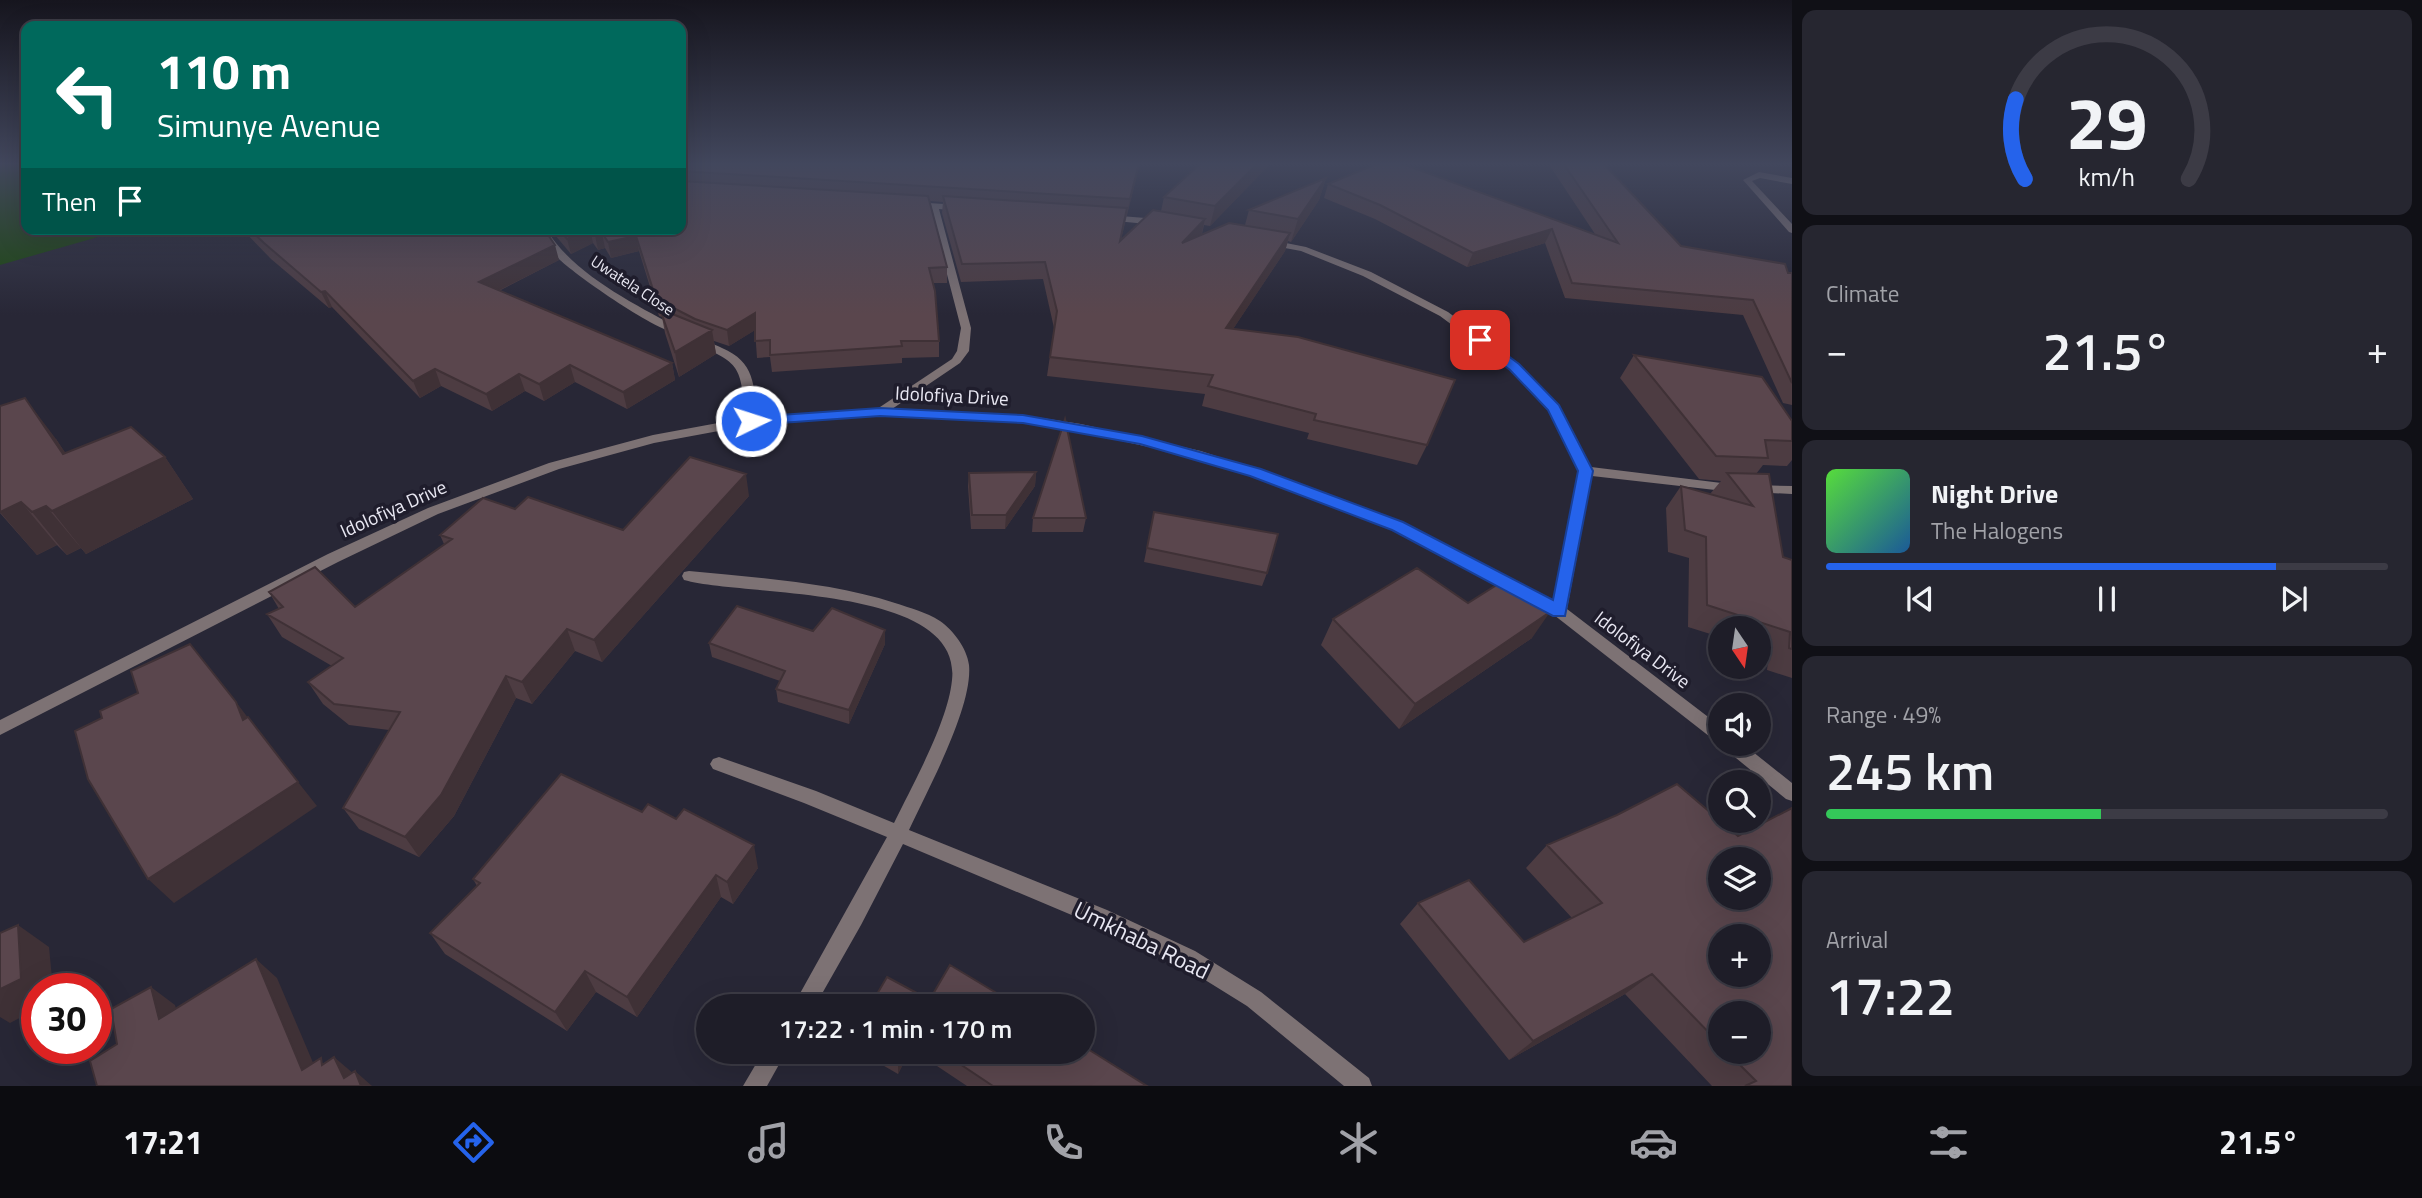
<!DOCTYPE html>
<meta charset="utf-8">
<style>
body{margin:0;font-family:"Titillium Web",sans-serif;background:#262630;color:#f1f3f6;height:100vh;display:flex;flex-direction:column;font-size:26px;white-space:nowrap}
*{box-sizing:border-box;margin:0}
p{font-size:23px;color:#a1a2a8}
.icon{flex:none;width:38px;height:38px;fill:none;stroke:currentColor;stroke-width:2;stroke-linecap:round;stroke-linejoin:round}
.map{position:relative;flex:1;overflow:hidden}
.panel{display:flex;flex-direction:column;gap:10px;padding:10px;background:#101016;width:630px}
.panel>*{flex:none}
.hud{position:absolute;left:21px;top:21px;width:665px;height:214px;border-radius:14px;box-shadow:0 7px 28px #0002,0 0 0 2px #3c3b45;background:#00695c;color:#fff;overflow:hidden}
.needle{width:46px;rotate:167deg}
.fabs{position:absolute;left:1708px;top:616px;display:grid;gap:14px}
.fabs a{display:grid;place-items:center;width:63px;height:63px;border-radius:50%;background:#1e1d28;box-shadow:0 7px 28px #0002,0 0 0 2px #3c3b45;font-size:35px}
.speed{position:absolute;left:21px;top:973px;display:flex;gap:14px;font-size:35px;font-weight:700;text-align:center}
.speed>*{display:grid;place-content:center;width:91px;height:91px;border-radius:50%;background:#1e1d28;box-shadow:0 7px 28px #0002,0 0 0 2px #3c3b45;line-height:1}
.speed .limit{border:10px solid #d22;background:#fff;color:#111}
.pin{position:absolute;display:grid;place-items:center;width:60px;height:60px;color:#fff;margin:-30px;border-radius:14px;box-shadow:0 4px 10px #0006}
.me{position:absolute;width:77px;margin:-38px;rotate:86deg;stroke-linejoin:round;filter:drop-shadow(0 0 5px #0008)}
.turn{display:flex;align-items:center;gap:24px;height:147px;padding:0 21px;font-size:32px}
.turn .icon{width:91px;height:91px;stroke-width:2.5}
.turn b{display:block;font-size:49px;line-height:60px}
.then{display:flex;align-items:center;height:66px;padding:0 21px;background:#0003;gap:14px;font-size:26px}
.big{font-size:52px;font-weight:600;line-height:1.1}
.panel .tile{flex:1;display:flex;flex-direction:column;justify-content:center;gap:10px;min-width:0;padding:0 24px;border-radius:14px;background:#262630}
.panel .dial{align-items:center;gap:0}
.dial svg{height:182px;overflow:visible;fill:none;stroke:#3c3b45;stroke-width:7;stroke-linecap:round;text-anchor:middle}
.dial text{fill:#f1f3f6;stroke:none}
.song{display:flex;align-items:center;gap:21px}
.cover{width:84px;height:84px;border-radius:10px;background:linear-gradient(135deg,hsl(110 70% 55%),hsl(210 70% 35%))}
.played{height:7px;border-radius:4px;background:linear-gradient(90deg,#2563eb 80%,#3c3b45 80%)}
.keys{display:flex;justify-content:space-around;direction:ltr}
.heat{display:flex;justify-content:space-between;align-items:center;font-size:38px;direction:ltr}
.charge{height:10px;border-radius:5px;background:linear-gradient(90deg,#34c759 49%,#3c3b45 0)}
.trip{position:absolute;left:696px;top:994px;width:399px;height:70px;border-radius:35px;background:#1e1d28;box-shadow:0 7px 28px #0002,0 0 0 2px #3c3b45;font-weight:600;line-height:70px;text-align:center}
.menu{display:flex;height:112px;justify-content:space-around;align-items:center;background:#0c0c10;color:#a1a2a8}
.menu .icon{width:49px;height:49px}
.menu .current{color:#2563eb}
.menu b{font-size:32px;color:#f1f3f6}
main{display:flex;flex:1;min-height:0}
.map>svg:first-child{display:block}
.green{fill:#194709}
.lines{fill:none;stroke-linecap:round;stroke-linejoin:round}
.minor{fill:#7d7274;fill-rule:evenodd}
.wall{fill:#4d3c42;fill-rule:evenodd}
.shaded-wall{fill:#3f3136}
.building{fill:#5a464d;stroke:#3f3136;stroke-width:2;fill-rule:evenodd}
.route{fill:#2563eb;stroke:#184099;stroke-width:2}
.labels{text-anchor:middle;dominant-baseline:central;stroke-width:7;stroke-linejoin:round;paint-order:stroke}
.far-street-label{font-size:16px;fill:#e8e7f2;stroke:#1f1d2c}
.street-label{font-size:19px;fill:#e8e7f2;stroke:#1f1d2c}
.near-street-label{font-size:23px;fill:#e8e7f2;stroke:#1f1d2c}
</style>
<main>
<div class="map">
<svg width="1792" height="1086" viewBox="0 0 1792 1086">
<rect width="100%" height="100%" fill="#282736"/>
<path class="green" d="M0,163H26V229H126L0,265Z"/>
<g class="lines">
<path class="minor" d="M1759,172L1792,178V184L1760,178L1752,181L1792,224V233L1789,232L1743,180Z
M913,202L959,205L963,208L959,211L939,209L971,328L969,351L960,363L892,409L1023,415L1081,424L1201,451L1326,493L1403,523L1553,601L1580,471L1549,409L1511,369L1440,316L1363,276L1301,251L1268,245V241L1271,240L1306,247L1371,272L1448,312L1519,365L1558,405L1591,467L1738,485L1740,488L1733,492L1592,476L1567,609L1720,726V742L1714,740L1554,615L1393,529L1316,499L1194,457L1081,432L1023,423L880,416L751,425L654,443L559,469L438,514L338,562L0,735V720L328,554L428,508L549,463L653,435L745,418C741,371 743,362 695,345V341C704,340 713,344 722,348C755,362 754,385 757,417L877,409L952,359L957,351L961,328L930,209L910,207V203Z
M1108,215L1158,219L1163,222L1158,225L1105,220L1103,218Z
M537,229H546C575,276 635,304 682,330V334C662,336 577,276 560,260C551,251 543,240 537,229Z
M1754,485L1792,486V494L1749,492L1747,489Z
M689,571C758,578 829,582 895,603C910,608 926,612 940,621C953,630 967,648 969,665C973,707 928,789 909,830L1107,910L1195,951L1261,992L1369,1078L1372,1086H1344L1247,1006L1181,965L1093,924L903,844L861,925L815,1006H793L887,837L804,803L713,769L710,764L713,759L719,757L816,791L894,823C913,784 948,722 952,680C963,584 743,597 684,580L682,576L684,572Z
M1722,744H1743L1792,783V801L1786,799L1725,749Z
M763,1052H786L767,1086H743Z"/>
</g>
<path class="wall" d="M681,163H1140L1121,239L1161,211L1164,197L1201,163H1271L1210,226L1204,225L1202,234L1245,225L1249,210L1326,178L1319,200L1291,242L1288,241L1285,251L1233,329L1427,445L1417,465L1307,439L1309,433L1202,406L1205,394L1047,376L1054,328L1043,279L961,282L942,213L943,202L930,201L947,267V283H933L939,341V357L902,358V363L772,372L770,357L757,358L755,330L729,346L714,341L716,354L679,377L665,333L662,317L659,316L639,251L611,258L605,248L598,250L593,243L571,254L550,229H681Z
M1548,163H1603L1681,246L1792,273V405L1783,403L1743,315L1565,298L1545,243L1467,267L1375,219L1324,198L1328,184L1595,234Z
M242,229H544L559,260L499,291L672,363L675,380L627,409L575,382L544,401L525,391L492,411L441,386L420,398L332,307L329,308L271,259Z
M1634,355L1792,421V460L1787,466L1763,465L1756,474L1783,557L1792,560V678L1767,670L1769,654L1759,650V628H1720V637L1688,627L1689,558L1668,552L1666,508L1681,486L1710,494L1721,481L1699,479L1620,378Z
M56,439L65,453L165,457L193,499L86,554L81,548L67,555L57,545L37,555L0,513Z
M1036,472L1035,486L1005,529H971L968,486L969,473Z
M749,496L602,662L575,651L532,704L516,698L454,816L419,857L359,829L343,808L389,730L349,725L323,704L308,682L332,666L282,637L267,614L279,609L269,592L355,607L444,544L440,535L515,509L623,530Z
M1154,512L1267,573L1262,586L1144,562Z
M1033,518H1086L1083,532H1032Z
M1333,619L1532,638L1399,729L1321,645Z
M885,630V644L849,724L778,702L776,689L780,681L712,657L709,643L813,631Z
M1677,784L1738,836L1792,808V1086H1712L1625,994L1509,1060L1400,924L1418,903L1469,880L1524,942L1572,918L1526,868L1547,845L1617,815ZM1720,859H1759V898H1720ZM1720,936H1759V975H1720ZM1720,1013H1759V1052H1720Z
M758,868L733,904L721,897L637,1017L596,992L567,1031L445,954L430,933L477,886L473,879Z
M860,1052H909L898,1074Z
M916,1052H1083L1147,1086H967Z"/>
<path class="shaded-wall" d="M1139,163H1140L1127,214L1130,199Z
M1258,163H1271L1210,226L1215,206Z
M1326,178L1319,200L1291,242L1298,219Z
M1205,219L1201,236L1182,243Z
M586,229H590L593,243L571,254L567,239Z
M1552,229L1545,243L1467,267L1473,253Z
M602,233L605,248L598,250L595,235Z
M1290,233L1285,251L1221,347L1226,328Z
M636,236L639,251L611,258L608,242Z
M555,245L559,260L484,298L479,282Z
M325,291L332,307L329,308L321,292Z
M755,313L757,329L729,346L727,330Z
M712,330L716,354L679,377L675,352Z
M672,363L675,380L627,409L623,392Z
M570,365L575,382L544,401L539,384Z
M435,369L441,386L420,398L413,381Z
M519,374L525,391L492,411L486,394Z
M25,398L56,439L92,492L165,457L193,499L86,554L52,511L63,454Z
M1036,472L1035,486L1005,529L1006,515Z
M746,474L749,496L602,662L594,640Z
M21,502L57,545L37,555L0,512Z
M46,506L81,548L67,555L32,512Z
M1550,612L1532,638L1399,729L1415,704Z
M567,629L575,651L532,704L522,682Z
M885,630V644L849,724V710Z
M506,676L516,698L454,816L419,857L405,837Z
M236,702L255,727L243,720Z
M298,782L317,806L174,903L148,879Z
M754,845L758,868L733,904L727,882Z
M716,875L721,897L637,1017L627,997Z
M18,925L49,947L53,989H37V1009L10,1023L0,1017V989Z
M256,959L277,978L323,1086L302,1070Z
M585,971L596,992L567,1031L555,1012Z
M1652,974L1625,994L1509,1060L1533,1041Z
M151,987L175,1005L184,1037L159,1019Z
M901,1052H909L898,1074V1058Z
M334,1057L354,1074L344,1078Z
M355,1071L372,1086H361Z"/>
<path class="building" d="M681,163H1139L1130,199L681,171Z
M1201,163H1258L1215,206L1164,197Z
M1379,163H1400L1618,243L1563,163H1603L1681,246L1785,264L1788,273H1792V383L1753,300L1572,283L1552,229L1473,253L1380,205L1328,184Z
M1326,178L1298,219L1249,210Z
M681,181L928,196L947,267L929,268L935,291L939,341H901L902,346L770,355V340L755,341V313L727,330L695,319L656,299L636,236L608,242L602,233L595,235L591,229H681Z
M943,196L1127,208L1120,241L1153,210L1205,219L1182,243L1229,223L1290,233L1226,328L1298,337L1455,380L1427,445L1314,420L1316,414L1208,386L1213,375L1050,357L1057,311L1045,262L962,264Z
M249,229H544L555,245L479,282L672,363L623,392L570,365L539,384L519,374L486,394L435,369L413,381L325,291L321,292L264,243Z
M559,229H586L567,239Z
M660,309L712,330L675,352Z
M1634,355L1762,377L1792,421V441L1765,440L1768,458L1716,456Z
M25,398L63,454L131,427L165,457L52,511L46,506L32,512L21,502L0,512V406Z
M1065,419L1086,518H1033Z
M690,457L746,474L594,640L567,629L522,682L506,676L441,795L405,837L343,808L400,712L334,704L308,682L343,658L267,614L283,607L269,592L315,567L355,607L452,539L440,535L483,498L515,509L528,497L623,530Z
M1036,472L1006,515H972L969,473Z
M1727,473L1769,474L1783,557L1792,560V649L1789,648L1790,632L1707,605L1706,537L1685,530L1681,486L1753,506Z
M1154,512L1278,534L1267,573L1147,548Z
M1417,568L1468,603L1503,581L1550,612L1415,704L1333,619Z
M737,606L813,631L832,608L885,630L849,710L776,689L785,671L709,643Z
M190,644L236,702L243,720L248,717L298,782L148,879L88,779L75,731L102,718L100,711L138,693L131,671Z
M561,774L642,812L648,804L676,819L684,809L754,845L727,882L716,875L627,997L585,971L555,1012L430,933L480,883L473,879Z
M1677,784L1738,836L1792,808V1086H1745L1756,1081L1727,1052H1759V1013H1720V1044L1652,974L1533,1041L1418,903L1469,880L1524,942L1602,903L1547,845L1617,815ZM1720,859H1759V898H1720ZM1720,936H1759V975H1720Z
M18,925L21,979L0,989V933Z
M256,959L302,1070L321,1058L322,1065L334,1057L344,1078L355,1071L361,1086H97L90,1061L117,1044L111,1009L151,987L159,1019Z
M950,965L1018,1006H926Z
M887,977L928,999L925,1006H870Z
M1083,1046L1147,1086H993L942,1052H1083Z
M888,1052H901L898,1058Z"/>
<linearGradient id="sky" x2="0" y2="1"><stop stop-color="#16151e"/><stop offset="0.52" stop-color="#42475d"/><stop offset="1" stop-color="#42475d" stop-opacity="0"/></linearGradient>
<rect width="1792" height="315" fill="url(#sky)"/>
<path class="route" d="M1475,338H1484L1519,364L1559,405L1593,471L1565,616H1553L1392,530L1250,476L1140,444L1023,423L880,416L751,425L744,421L751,417L880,408L1023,415L1142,436L1261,469L1403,522L1553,600L1578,471L1548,410L1510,370L1475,343Z"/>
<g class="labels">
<g class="far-street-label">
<text transform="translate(633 285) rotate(33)">Uwatela Close</text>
</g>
<g class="street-label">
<text transform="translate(952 395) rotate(3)">Idolofiya Drive</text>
<text transform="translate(393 508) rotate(-24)">Idolofiya Drive</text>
<text transform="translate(1643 649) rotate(37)">Idolofiya Drive</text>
</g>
<g class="near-street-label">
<text transform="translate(1142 940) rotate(26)">Umkhaba Road</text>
</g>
</g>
</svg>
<div class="fabs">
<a><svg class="needle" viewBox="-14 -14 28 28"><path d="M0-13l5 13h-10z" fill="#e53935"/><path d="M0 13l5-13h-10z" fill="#a1a2a8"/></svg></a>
<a><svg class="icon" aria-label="sound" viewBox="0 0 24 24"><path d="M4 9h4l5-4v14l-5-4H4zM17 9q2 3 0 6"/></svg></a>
<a><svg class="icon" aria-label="search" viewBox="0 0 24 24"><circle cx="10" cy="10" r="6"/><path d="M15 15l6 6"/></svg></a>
<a><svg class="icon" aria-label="layers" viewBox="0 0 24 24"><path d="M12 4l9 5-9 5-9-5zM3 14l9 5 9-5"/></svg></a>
<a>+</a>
<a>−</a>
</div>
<div class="speed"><div class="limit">30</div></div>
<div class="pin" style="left:1480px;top:340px;background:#d93025"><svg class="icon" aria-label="arrive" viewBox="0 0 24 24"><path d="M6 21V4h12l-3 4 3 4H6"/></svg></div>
<svg class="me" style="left:751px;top:421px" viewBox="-20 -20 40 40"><circle r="17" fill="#2563eb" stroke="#fff" stroke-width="3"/><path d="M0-11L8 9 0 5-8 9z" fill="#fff"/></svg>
<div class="trip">17:22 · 1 min · 170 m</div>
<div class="hud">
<div class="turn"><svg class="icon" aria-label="left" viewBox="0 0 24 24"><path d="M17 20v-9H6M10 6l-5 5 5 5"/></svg><div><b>110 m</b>Simunye Avenue</div></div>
<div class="then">Then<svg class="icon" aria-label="arrive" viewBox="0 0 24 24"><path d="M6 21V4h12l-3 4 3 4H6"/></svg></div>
</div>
</div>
<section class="panel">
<div class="tile dial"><svg viewBox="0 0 100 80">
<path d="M14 69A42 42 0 1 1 86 69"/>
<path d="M14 69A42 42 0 0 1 10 34" stroke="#2563eb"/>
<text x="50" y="56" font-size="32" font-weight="700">29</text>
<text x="50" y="72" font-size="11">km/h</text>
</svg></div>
<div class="tile"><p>Climate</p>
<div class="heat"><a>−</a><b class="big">21.5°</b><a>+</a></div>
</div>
<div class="tile">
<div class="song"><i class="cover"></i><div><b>Night Drive</b><p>The Halogens</p></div></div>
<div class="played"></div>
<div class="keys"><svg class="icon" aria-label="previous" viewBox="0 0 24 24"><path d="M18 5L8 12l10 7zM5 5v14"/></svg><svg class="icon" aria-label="pause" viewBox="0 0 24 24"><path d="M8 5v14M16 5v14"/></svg><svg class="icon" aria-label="next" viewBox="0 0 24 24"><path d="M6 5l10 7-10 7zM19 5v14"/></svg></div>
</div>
<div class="tile"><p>Range · 49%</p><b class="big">245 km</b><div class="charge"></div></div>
<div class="tile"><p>Arrival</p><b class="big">17:22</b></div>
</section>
</main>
<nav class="menu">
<b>17:21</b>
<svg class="icon current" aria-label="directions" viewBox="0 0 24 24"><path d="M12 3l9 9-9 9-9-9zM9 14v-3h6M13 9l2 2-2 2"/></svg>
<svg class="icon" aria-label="music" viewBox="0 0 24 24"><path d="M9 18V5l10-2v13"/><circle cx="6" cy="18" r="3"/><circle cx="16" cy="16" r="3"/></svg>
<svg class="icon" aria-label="phone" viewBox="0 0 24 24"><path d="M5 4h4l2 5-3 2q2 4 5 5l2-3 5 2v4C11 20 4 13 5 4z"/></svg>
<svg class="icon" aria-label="climate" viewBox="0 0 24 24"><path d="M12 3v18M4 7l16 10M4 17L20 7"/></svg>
<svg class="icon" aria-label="car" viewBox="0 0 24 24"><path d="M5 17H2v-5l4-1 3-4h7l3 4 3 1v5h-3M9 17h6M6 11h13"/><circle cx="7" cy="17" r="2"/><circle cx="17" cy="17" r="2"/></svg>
<svg class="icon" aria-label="filters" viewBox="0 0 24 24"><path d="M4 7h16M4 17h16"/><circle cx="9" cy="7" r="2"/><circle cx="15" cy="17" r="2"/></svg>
<b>21.5°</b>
</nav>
